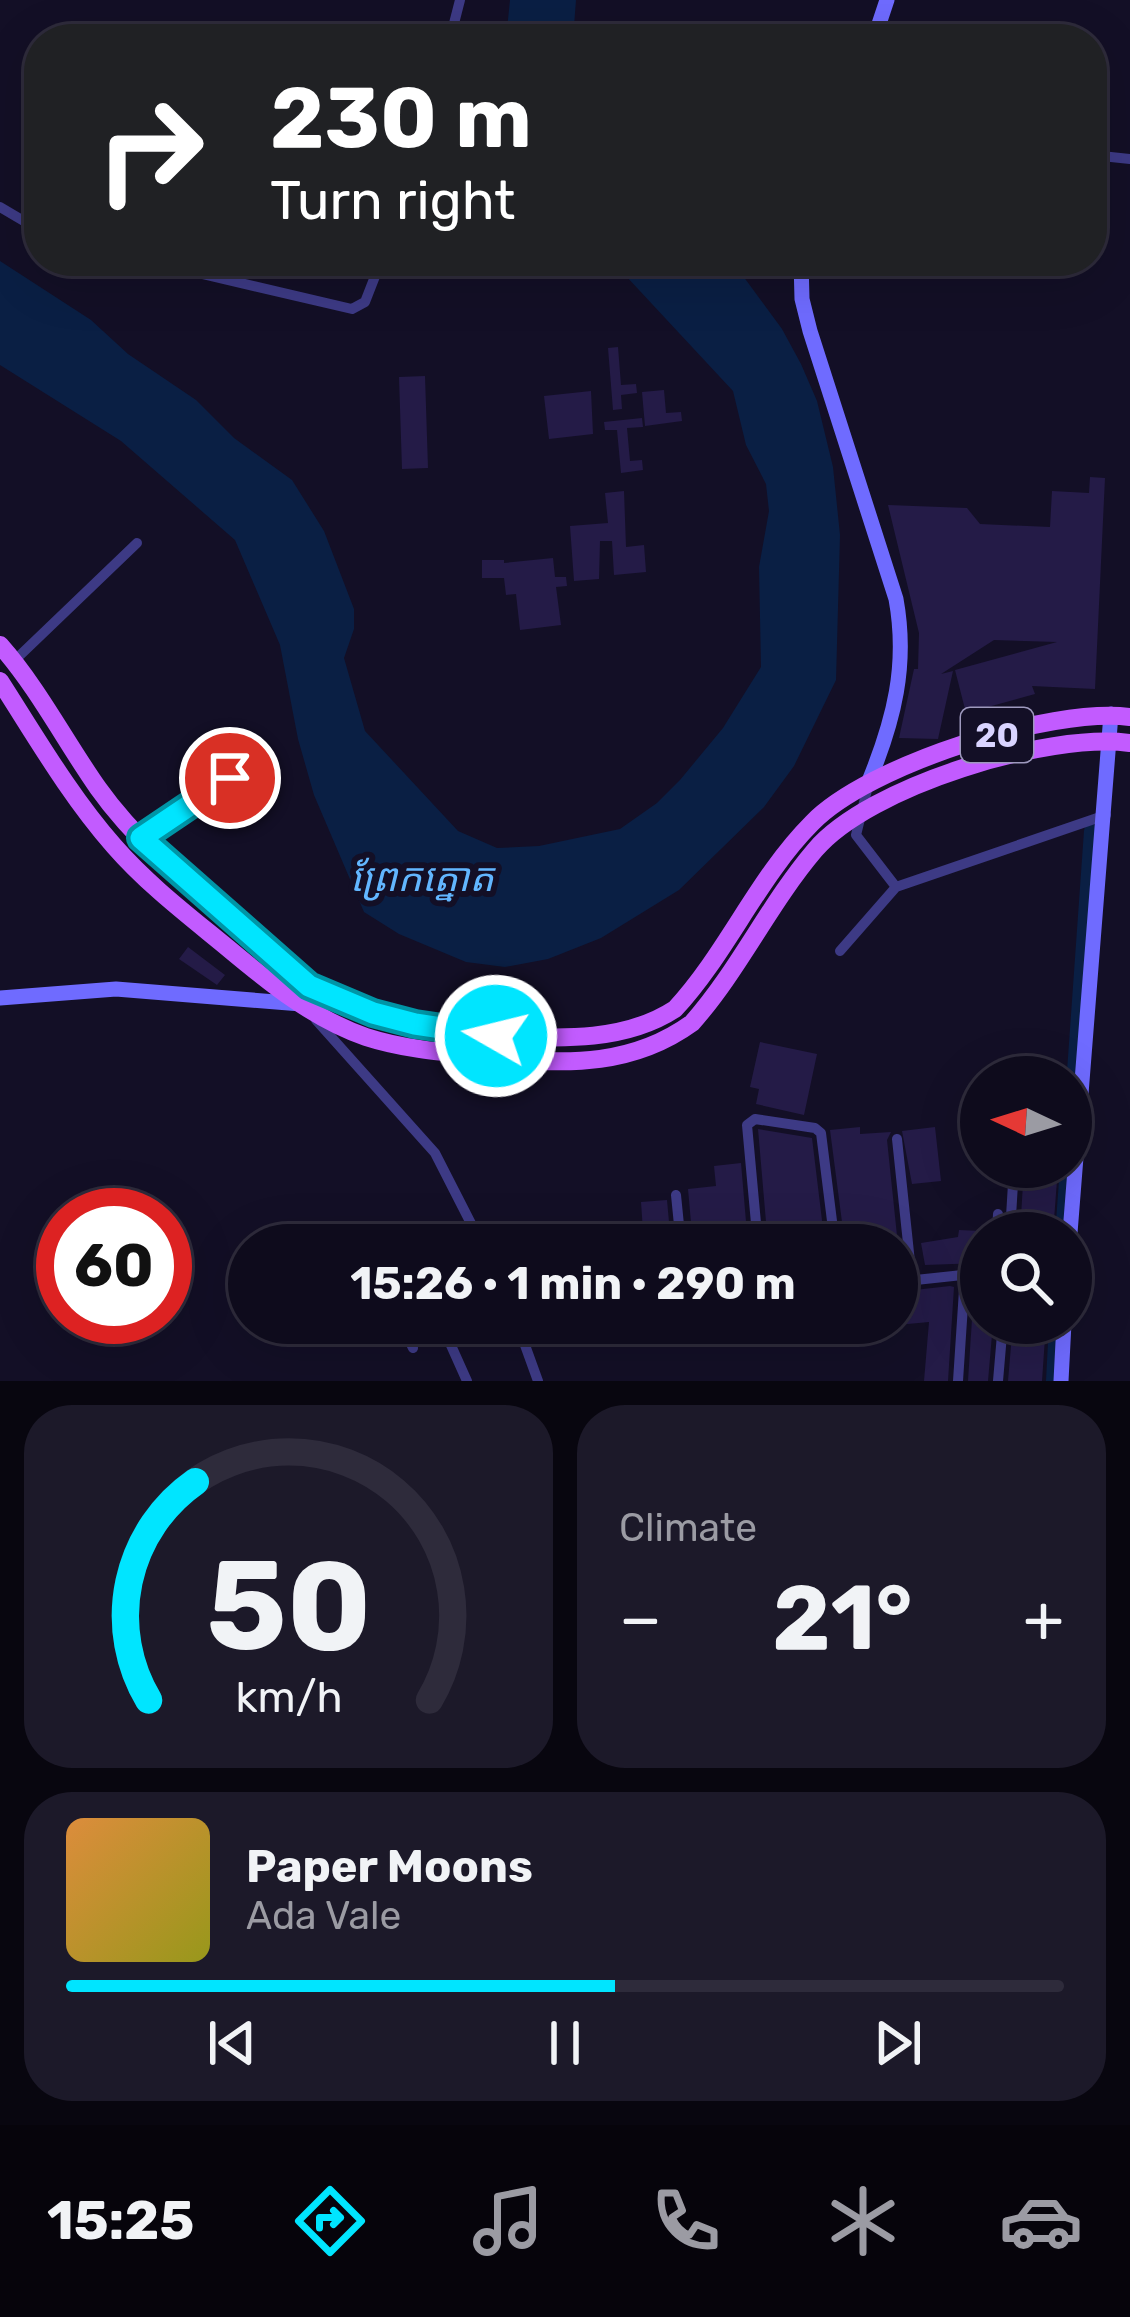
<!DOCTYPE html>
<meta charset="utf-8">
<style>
body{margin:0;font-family:Rubik,"Noto Sans Khmer",sans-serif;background:#1c1929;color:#f1f3f6;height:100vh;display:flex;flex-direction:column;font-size:45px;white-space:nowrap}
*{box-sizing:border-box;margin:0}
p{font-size:39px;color:#9b9ba3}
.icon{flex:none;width:66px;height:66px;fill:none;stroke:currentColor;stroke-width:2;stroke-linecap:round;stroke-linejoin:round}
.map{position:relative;height:1381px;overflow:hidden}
.panel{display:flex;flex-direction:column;gap:24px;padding:24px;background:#08060f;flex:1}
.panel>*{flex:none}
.guide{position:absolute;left:24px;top:24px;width:1083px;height:252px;border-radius:48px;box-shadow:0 12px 48px #0002,0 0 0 3px #2e2b3b;background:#202124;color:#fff;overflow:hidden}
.needle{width:78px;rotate:274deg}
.controls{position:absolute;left:960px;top:1056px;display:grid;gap:24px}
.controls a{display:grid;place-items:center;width:132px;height:132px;border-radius:50%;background:#0e0b1c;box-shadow:0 12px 48px #0002,0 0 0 3px #2e2b3b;font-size:60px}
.speed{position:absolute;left:36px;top:1188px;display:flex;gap:24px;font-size:60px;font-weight:700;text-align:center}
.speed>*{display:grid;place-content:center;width:156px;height:156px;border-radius:50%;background:#0e0b1c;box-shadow:0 12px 48px #0002,0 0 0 3px #2e2b3b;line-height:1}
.speed .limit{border:18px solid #d22;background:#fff;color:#111}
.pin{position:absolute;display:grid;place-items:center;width:102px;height:102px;color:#fff;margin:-51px;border:6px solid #fff;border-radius:50%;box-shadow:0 3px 12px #0007}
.me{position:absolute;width:132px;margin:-66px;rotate:278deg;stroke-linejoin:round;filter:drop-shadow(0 0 9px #0008)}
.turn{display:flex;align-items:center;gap:42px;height:252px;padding:0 48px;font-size:54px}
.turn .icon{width:156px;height:156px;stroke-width:2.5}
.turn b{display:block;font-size:84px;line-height:102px}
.big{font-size:90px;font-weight:700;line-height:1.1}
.panel .card{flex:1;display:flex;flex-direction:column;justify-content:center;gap:18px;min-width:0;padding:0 42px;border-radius:48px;background:#1c1929}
.panel .dial{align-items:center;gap:0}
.dial svg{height:312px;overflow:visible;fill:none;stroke:#2e2b3b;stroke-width:7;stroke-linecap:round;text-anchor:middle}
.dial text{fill:#f1f3f6;stroke:none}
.song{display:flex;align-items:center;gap:36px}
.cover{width:144px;height:144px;border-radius:18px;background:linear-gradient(135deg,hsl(30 70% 55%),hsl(60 70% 35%))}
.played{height:12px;border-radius:6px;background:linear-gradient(90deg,#00e5ff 55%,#2e2b3b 55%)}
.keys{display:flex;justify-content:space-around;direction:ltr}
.heat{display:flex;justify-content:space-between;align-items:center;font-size:66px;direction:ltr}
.panel .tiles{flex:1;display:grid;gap:24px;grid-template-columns:1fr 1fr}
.card:last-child{grid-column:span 2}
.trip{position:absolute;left:228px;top:1224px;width:690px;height:120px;border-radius:60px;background:#0e0b1c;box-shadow:0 12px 48px #0002,0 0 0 3px #2e2b3b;font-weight:700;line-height:120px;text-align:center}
.menu{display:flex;height:192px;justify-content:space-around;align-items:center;background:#06040b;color:#9b9ba3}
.menu .icon{width:84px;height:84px}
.menu .selected{color:#00e5ff}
.menu b{font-size:54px;color:#f1f3f6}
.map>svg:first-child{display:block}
.water{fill:#0a1f44}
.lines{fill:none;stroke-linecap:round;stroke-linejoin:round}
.canal{stroke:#0a1f44;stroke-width:14}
.building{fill:#241b47}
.street{stroke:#3d3a85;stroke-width:10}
.secondary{stroke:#6f6bff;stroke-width:15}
.primary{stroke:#c25bff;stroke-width:18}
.route-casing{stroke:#0095a6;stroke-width:30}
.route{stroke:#00e5ff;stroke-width:21}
.labels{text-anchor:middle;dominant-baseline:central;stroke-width:12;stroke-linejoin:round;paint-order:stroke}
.shield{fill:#130f26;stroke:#9e99be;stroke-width:3}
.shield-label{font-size:33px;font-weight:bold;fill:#d9d4ff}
.water-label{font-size:39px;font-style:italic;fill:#62b6ff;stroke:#130f26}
</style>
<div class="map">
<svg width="1130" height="1381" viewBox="0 0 1130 1381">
<rect width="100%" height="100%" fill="#130f26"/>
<path class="water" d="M510,0H576L573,39H506Z
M0,261L91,320L128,354L196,400L234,438L292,480L324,531L354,609V629L344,658L365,731L458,831L497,848L539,846L620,829L657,803L680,780L723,728L761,667L759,567L769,511L766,484L746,445L733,391L612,261H732L782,329L801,364L817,401L833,467L840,535L836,680L794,766L764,807L679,890L601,938L548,959L505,967L466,962L399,934L364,912L314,795L298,739L280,645L235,540L121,441L0,365Z"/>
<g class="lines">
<path class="canal" d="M1071,1114L1091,831
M1063,1222L1067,1167
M1053,1381L1056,1323"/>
</g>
<path class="building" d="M618,347L621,385L636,384L637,393L621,395L622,409L613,410L608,348Z
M425,376L428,468L402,469L399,377Z
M664,390L666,413L681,412L682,421L645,426L642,392Z
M591,391L593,434L549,439L544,396Z
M642,418L643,427L627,428L630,461L642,460L643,470L621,473L617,430H605L604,422Z
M1090,477L1105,478L1095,689L1032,686L1035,694L966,713L955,670L1057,642L994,640L941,674L953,671L938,739L899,738L914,669H918L919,633L888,505L967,508L980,524L1050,527L1052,491L1089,493Z
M624,491L626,547L644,545L646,572L614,575L612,541H600L599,579L574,581L570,526L608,523L605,493Z
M553,558L555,577H566L567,586L556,587L561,625L520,630L516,594L506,595L504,578H482V560H504V563Z
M188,947L225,975L217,985L179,959Z
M760,1042L817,1054L804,1115L756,1104L759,1089L750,1087Z
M860,1127V1134L891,1132L887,1140L898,1245H845L830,1130Z
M935,1127L941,1181L912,1184L902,1131Z
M758,1129L812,1138L825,1245H768Z
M741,1163L748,1245H693L688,1189L716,1186L714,1166Z
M1024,1167H1058L1053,1233H1020Z
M667,1200L671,1244L644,1245L641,1202Z
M959,1230L981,1231V1263L925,1265L921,1243L958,1237Z
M950,1286L954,1287L948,1381H924L929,1322L897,1325V1292Z
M974,1288L981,1289V1323H993L988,1381H968Z
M1013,1323H1046L1042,1381H1008Z"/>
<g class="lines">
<path class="street" d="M450,39L460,0
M1092,155L1130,159
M0,207L39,230
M147,261L352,309L365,302L381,261
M14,661L137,543
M868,786L856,835L896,887
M141,839L230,778
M840,951L896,887L1106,815
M316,1020L435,1153L482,1245
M897,1139L912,1281
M676,1195L681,1245
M997,1233L998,1214
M1010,1233L1014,1167
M758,1245L747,1125L755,1119L815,1128L821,1133L835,1245
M897,1282L981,1273
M401,1323L413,1348
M441,1323L467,1381
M517,1323L538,1381
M958,1381L965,1275
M998,1381L1003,1323"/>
<path class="secondary" d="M874,39L887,0
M801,261L802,299L810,331L896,599C908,665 894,720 869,781
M0,998L116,989L301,1004
M1070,1233L1111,714
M1061,1381L1064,1323"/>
<path class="primary" d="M0,645C38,688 65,741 98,788C137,843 191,886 242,929C272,954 300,984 337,1000C388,1023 451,1034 506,1036C563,1039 626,1041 675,1009C727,953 758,877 812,823C868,765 1050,707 1130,717
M0,681C36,737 70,796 114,846C148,885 189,916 229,949C271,984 314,1019 366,1037C409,1051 456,1053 501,1058C569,1065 634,1065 692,1023C739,970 769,904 815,850C869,786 1048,732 1130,743"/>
</g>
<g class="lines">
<defs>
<path id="route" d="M230,778L141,838L309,986L373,1013L415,1024L496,1036"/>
</defs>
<use href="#route" class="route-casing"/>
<use href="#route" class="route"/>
</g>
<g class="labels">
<rect class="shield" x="961" y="708" width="72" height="54" rx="9"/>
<g class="shield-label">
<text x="997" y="735">20</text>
</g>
<g class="water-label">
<text x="422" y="878">ព្រែកត្នោត</text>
</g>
</g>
</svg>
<div class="controls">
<a><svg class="needle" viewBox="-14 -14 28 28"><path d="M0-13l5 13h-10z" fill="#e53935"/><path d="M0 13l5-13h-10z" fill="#9b9ba3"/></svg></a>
<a><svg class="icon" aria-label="search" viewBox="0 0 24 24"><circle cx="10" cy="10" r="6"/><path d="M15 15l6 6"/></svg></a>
</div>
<div class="speed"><div class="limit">60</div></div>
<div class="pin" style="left:230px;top:778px;background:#d93025"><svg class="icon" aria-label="arrive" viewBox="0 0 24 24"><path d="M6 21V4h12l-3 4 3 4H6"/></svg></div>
<svg class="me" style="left:496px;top:1036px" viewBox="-20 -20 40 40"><circle r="17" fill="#00e5ff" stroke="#fff" stroke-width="3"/><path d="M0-11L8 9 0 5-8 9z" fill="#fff"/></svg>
<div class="trip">15:26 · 1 min · 290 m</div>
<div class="guide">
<div class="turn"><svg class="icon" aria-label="right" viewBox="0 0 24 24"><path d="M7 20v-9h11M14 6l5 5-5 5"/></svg><div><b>230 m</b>Turn right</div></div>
</div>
</div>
<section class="panel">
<div class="tiles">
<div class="card dial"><svg viewBox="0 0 100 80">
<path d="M14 69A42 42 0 1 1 86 69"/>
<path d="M14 69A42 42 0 0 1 26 13" stroke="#00e5ff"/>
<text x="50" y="56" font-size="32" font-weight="700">50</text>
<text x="50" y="72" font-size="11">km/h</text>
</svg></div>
<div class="card"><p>Climate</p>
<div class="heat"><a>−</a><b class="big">21°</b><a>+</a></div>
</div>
<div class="card">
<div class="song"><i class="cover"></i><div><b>Paper Moons</b><p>Ada Vale</p></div></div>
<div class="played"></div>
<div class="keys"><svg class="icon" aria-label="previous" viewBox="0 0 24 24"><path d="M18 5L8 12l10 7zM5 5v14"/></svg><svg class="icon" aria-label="pause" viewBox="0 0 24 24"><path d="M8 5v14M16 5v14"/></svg><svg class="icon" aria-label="next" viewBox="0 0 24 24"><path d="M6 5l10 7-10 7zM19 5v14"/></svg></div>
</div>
</div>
</section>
<nav class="menu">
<b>15:25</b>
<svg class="icon selected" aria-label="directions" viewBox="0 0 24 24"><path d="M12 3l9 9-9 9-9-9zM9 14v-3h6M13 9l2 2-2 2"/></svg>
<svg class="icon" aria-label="music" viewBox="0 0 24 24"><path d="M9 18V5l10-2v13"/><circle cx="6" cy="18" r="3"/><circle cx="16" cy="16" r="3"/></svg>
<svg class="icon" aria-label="phone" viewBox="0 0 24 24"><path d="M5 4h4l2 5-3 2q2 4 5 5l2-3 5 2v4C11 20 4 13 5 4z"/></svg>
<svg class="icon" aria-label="climate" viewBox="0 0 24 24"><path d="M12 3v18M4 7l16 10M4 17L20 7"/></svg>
<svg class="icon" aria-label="car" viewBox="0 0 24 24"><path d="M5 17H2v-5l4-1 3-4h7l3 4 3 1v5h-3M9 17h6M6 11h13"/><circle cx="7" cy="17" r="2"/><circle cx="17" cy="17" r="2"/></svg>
</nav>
